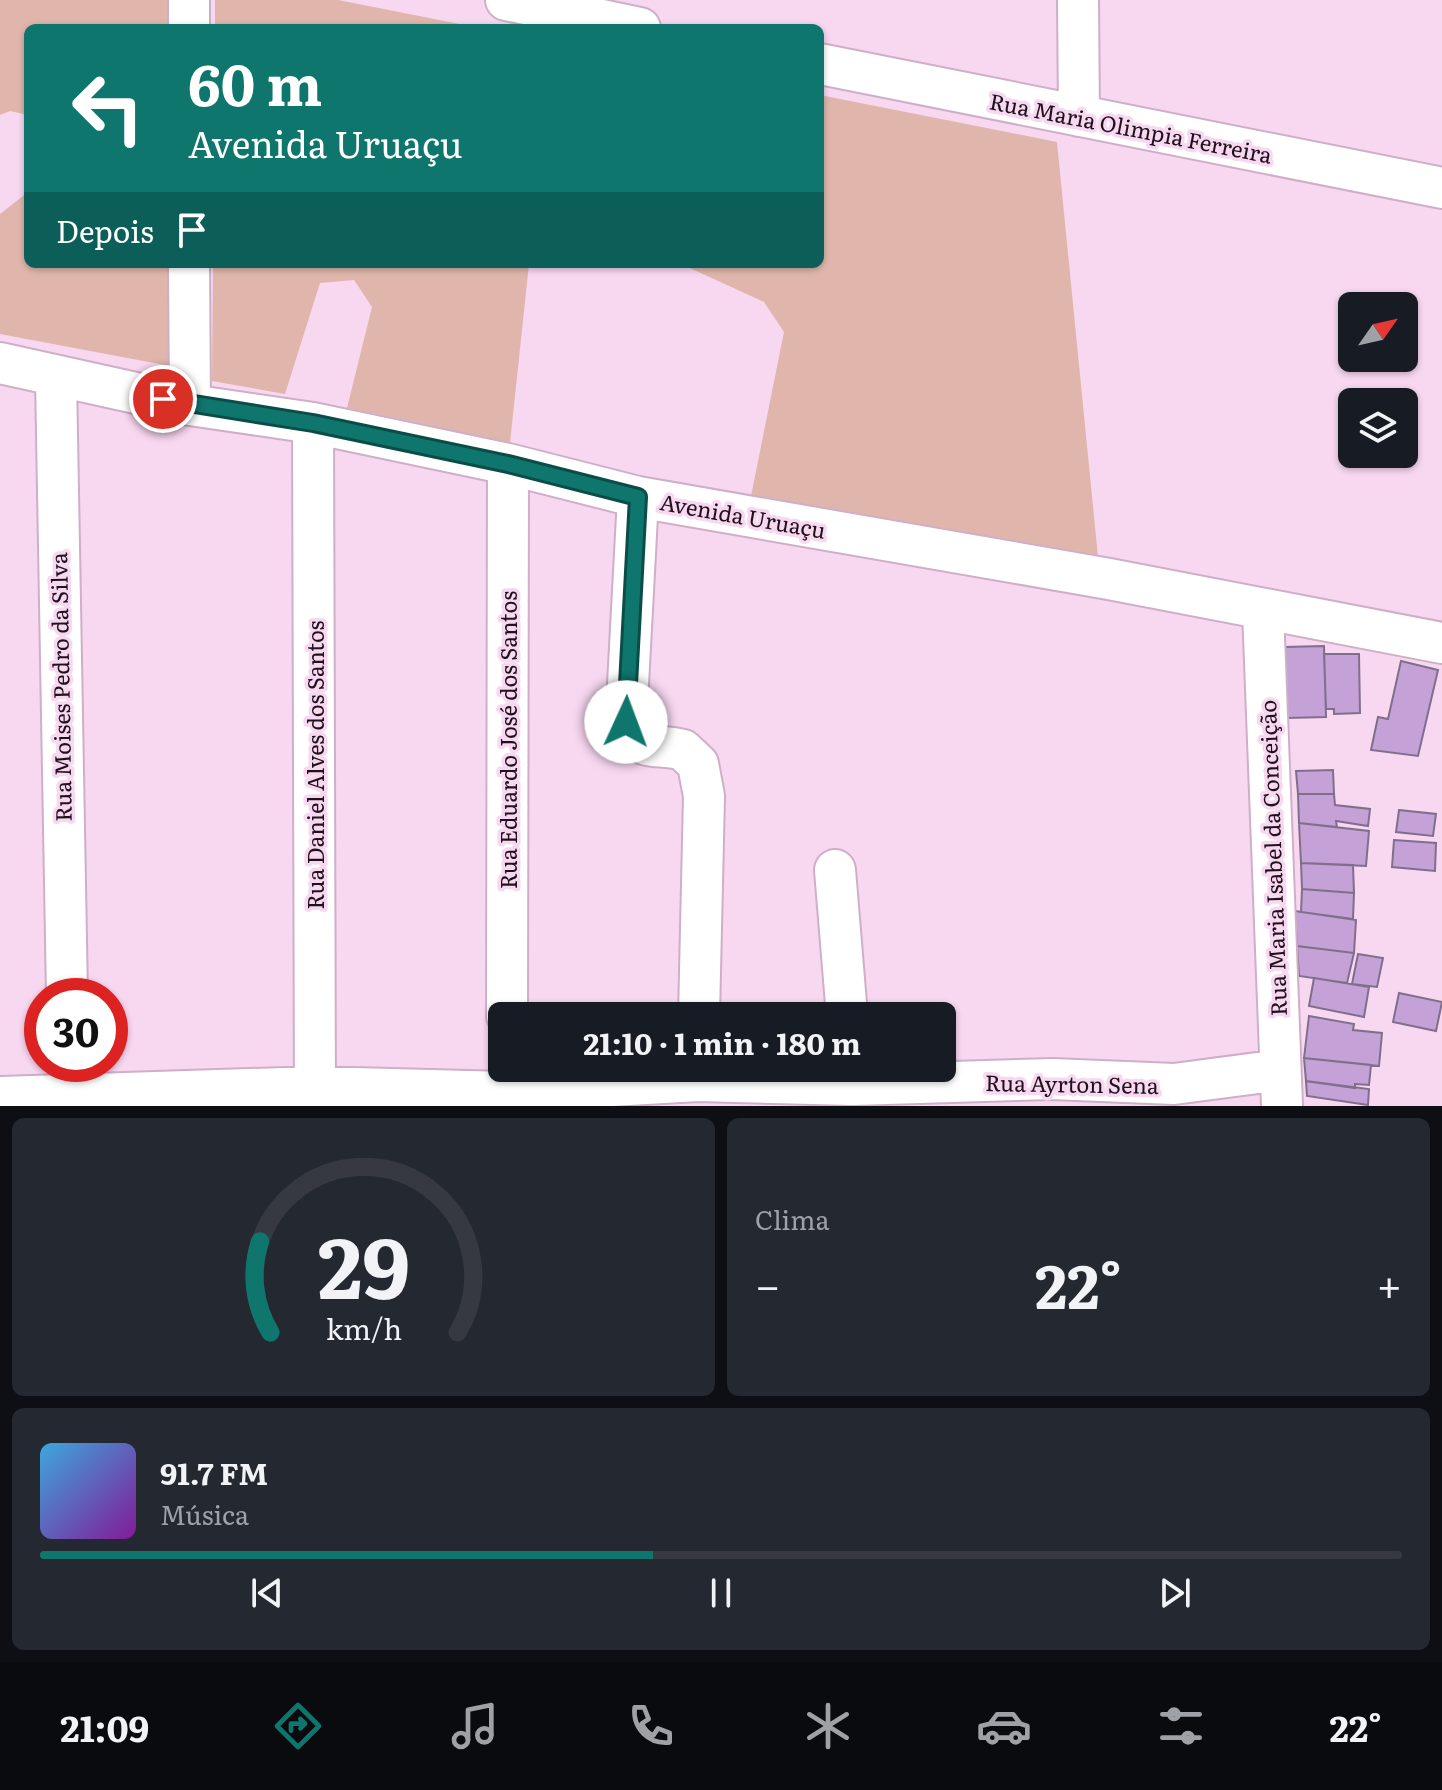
<!DOCTYPE html>
<html lang="pt">
<meta charset="utf-8">
<style>
body{margin:0;font-family:Literata,serif;background:#242831;color:#f1f3f6;height:100vh;display:flex;flex-direction:column;font-size:30px;white-space:nowrap}
*{box-sizing:border-box;margin:0}
p{font-size:26px;color:#9ea1a6}
.icon{flex:none;width:44px;height:44px;fill:none;stroke:currentColor;stroke-width:2;stroke-linecap:round;stroke-linejoin:round}
.map{position:relative;height:1106px;overflow:hidden}
.details{display:flex;flex-direction:column;gap:12px;padding:12px;background:#0d0f14;flex:1}
.details>*{flex:none}
.hud{position:absolute;left:24px;top:24px;width:800px;height:244px;border-radius:12px;box-shadow:0 2px 6px #0004;background:#0f766e;color:#fff;overflow:hidden}
.needle{width:52px;rotate:56deg}
.fabs{position:absolute;left:1338px;top:292px;display:grid;gap:16px}
.fabs a{display:grid;place-items:center;width:80px;height:80px;border-radius:12px;background:#171b24;box-shadow:0 2px 6px #0004;font-size:40px}
.speed{position:absolute;left:24px;top:978px;display:flex;gap:16px;font-size:40px;font-weight:700;text-align:center}
.speed>*{display:grid;place-content:center;width:104px;height:104px;border-radius:50%;background:#171b24;box-shadow:0 2px 6px #0004;line-height:1}
.speed .limit{border:12px solid #d22;background:#fff;color:#111}
.pin{position:absolute;display:grid;place-items:center;width:68px;height:68px;color:#fff;margin:-34px;border:4px solid #fff;border-radius:50%;box-shadow:0 2px 8px #0007}
.me{position:absolute;width:88px;margin:-44px;rotate:2deg;stroke-linejoin:round;filter:drop-shadow(0 0 6px #0008)}
.turn{display:flex;align-items:center;gap:28px;height:168px;padding:0 32px;font-size:36px}
.turn .icon{width:104px;height:104px;stroke-width:2.5}
.turn b{display:block;font-size:56px;line-height:68px}
.then{display:flex;align-items:center;height:76px;padding:0 32px;background:#0003;gap:16px;font-size:30px}
.big{font-size:60px;font-weight:700;line-height:1.1}
.details .widget{flex:1;display:flex;flex-direction:column;justify-content:center;gap:12px;min-width:0;padding:0 28px;border-radius:12px;background:#242831}
.details .dial{align-items:center;gap:0}
.dial svg{height:208px;overflow:visible;fill:none;stroke:#363941;stroke-width:7;stroke-linecap:round;text-anchor:middle}
.dial text{fill:#f1f3f6;stroke:none}
.song{display:flex;align-items:center;gap:24px}
.cover{width:96px;height:96px;border-radius:12px;background:linear-gradient(135deg,hsl(200 70% 55%),hsl(290 70% 35%))}
.played{height:8px;border-radius:4px;background:linear-gradient(90deg,#0f766e 45%,#363941 45%)}
.keys{display:flex;justify-content:space-around;direction:ltr}
.heat{display:flex;justify-content:space-between;align-items:center;font-size:44px;direction:ltr}
.details .tiles{flex:1;display:grid;gap:12px;grid-template-columns:1fr 1fr}
.widget:last-child{grid-column:span 2}
.trip{position:absolute;left:488px;top:1002px;width:468px;height:80px;border-radius:12px;background:#171b24;box-shadow:0 2px 6px #0004;font-weight:700;line-height:80px;text-align:center}
.tabs{display:flex;height:128px;justify-content:space-around;align-items:center;background:#090b0e;color:#9ea1a6}
.tabs .icon{width:56px;height:56px}
.tabs .active{color:#0f766e}
.tabs b{font-size:36px;color:#f1f3f6}
.map>svg:first-child{display:block}
.green{fill:#e0b6ac}
.building{fill:#c4a2d7;stroke:#816e8c;stroke-width:2}
.lines{fill:none;stroke-linecap:round;stroke-linejoin:round}
.minor-casing{stroke:#cfafc8;stroke-width:44}
.minor{stroke:#fff;stroke-width:40}
.route-casing{stroke:#0a4d48;stroke-width:20}
.route{stroke:#0f766e;stroke-width:14}
.labels{text-anchor:middle;dominant-baseline:central;stroke-width:7;stroke-linejoin:round;paint-order:stroke}
.street-label{font-size:22px;fill:#1e121b;stroke:#f8d7f1}
</style>
<div class="map">
<svg width="1442" height="1106" viewBox="0 0 1442 1106">
<rect width="100%" height="100%" fill="#f8d7f1"/>
<path class="green" d="M0,0H171V28H28V115L10,111L0,115Z
M215,0H338L480,28H215Z
M820,95L1057,142L1099,567L750,501L784,332L764,302L681,264H820Z
M28,192V264H170V366L0,334V214Z
M213,264H529L510,443L347,408L372,307L354,280L320,283L285,394L212,381Z"/>
<path class="building" d="M1324,646L1326,717L1287,718L1285,647Z
M1324,654H1359L1360,713L1334,714V709H1326Z
M1401,661L1438,670L1418,756L1371,750L1378,717L1388,719Z
M1333,770L1334,794H1298L1296,771Z
M1298,794H1334L1335,805L1370,809L1368,826L1336,821L1337,827L1299,823Z
M1399,810L1436,814L1433,836L1396,832Z
M1299,823L1369,831L1366,866L1301,863Z
M1394,840L1436,843L1435,871L1392,867Z
M1301,863L1353,865L1354,893L1302,889Z
M1302,889L1354,893L1353,919L1301,912Z
M1295,911L1356,920L1354,953L1297,946Z
M1297,946L1354,953L1347,983L1299,976Z
M1358,954L1383,958L1377,987L1352,984Z
M1314,978L1369,987L1364,1017L1309,1006Z
M1399,993L1442,1002L1436,1031L1393,1022Z
M1309,1016L1354,1024L1353,1030L1382,1033L1379,1066L1304,1058Z
M1304,1058L1371,1065L1369,1085L1355,1084V1088L1306,1081Z
M1306,1081L1369,1089L1368,1105L1307,1096Z"/>
<g class="lines">
<defs>
<path id="minor" d="M189,0V28
M506,0L640,28
M1078,0L1079,116
M820,64L1442,188
M189,264L190,405
M0,363L190,405L313,423L508,464L638,497L1109,579L1442,643
M56,378L67,996
M313,423L315,1106
M638,497L626,722C639,755 655,742 683,750L698,764L704,796L699,1016
M1263,610L1282,1106
M835,870L847,1016
M507,1016L508,464
M0,1097L315,1087L507,1092L698,1081L853,1085L1052,1079L1174,1084L1280,1070"/>
</defs>
<use href="#minor" class="minor-casing"/>
<use href="#minor" class="minor"/>
</g>
<g class="lines">
<defs>
<path id="route" d="M163,399L313,423L508,464L638,497L626,722"/>
</defs>
<use href="#route" class="route-casing"/>
<use href="#route" class="route"/>
</g>
<g class="labels">
<g class="street-label">
<text transform="translate(1131 127) rotate(11)">Rua Maria Olimpia Ferreira</text>
<text transform="translate(743 515) rotate(10)">Avenida Uruaçu</text>
<text transform="translate(60 687) rotate(-91)">Rua Moises Pedro da Silva</text>
<text transform="translate(507 740) rotate(-90)">Rua Eduardo José dos Santos</text>
<text transform="translate(314 765) rotate(-90)">Rua Daniel Alves dos Santos</text>
<text transform="translate(1272 858) rotate(-92)">Rua Maria Isabel da Conceição</text>
<text transform="translate(1072 1083) rotate(1)">Rua Ayrton Sena</text>
</g>
</g>
</svg>
<div class="fabs">
<a><svg class="needle" viewBox="-14 -14 28 28"><path d="M0-13l5 13h-10z" fill="#e53935"/><path d="M0 13l5-13h-10z" fill="#9ea1a6"/></svg></a>
<a><svg class="icon" aria-label="layers" viewBox="0 0 24 24"><path d="M12 4l9 5-9 5-9-5zM3 14l9 5 9-5"/></svg></a>
</div>
<div class="speed"><div class="limit">30</div></div>
<div class="pin" style="left:163px;top:399px;background:#d93025"><svg class="icon" aria-label="arrive" viewBox="0 0 24 24"><path d="M6 21V4h12l-3 4 3 4H6"/></svg></div>
<svg class="me" style="left:626px;top:722px" viewBox="-20 -20 40 40"><circle r="19" fill="#fff"/><path d="M0-13L10 11 0 6-10 11z" fill="#0f766e"/></svg>
<div class="trip">21:10 · 1 min · 180 m</div>
<div class="hud">
<div class="turn"><svg class="icon" aria-label="left" viewBox="0 0 24 24"><path d="M17 20v-9H6M10 6l-5 5 5 5"/></svg><div><b>60 m</b>Avenida Uruaçu</div></div>
<div class="then">Depois<svg class="icon" aria-label="arrive" viewBox="0 0 24 24"><path d="M6 21V4h12l-3 4 3 4H6"/></svg></div>
</div>
</div>
<section class="details">
<div class="tiles">
<div class="widget dial"><svg viewBox="0 0 100 80">
<path d="M14 69A42 42 0 1 1 86 69"/>
<path d="M14 69A42 42 0 0 1 10 34" stroke="#0f766e"/>
<text x="50" y="56" font-size="32" font-weight="700">29</text>
<text x="50" y="72" font-size="11">km/h</text>
</svg></div>
<div class="widget"><p>Clima</p>
<div class="heat"><a>−</a><b class="big">22°</b><a>+</a></div>
</div>
<div class="widget">
<div class="song"><i class="cover"></i><div><b>91.7 FM</b><p>Música</p></div></div>
<div class="played"></div>
<div class="keys"><svg class="icon" aria-label="previous" viewBox="0 0 24 24"><path d="M18 5L8 12l10 7zM5 5v14"/></svg><svg class="icon" aria-label="pause" viewBox="0 0 24 24"><path d="M8 5v14M16 5v14"/></svg><svg class="icon" aria-label="next" viewBox="0 0 24 24"><path d="M6 5l10 7-10 7zM19 5v14"/></svg></div>
</div>
</div>
</section>
<nav class="tabs">
<b>21:09</b>
<svg class="icon active" aria-label="directions" viewBox="0 0 24 24"><path d="M12 3l9 9-9 9-9-9zM9 14v-3h6M13 9l2 2-2 2"/></svg>
<svg class="icon" aria-label="music" viewBox="0 0 24 24"><path d="M9 18V5l10-2v13"/><circle cx="6" cy="18" r="3"/><circle cx="16" cy="16" r="3"/></svg>
<svg class="icon" aria-label="phone" viewBox="0 0 24 24"><path d="M5 4h4l2 5-3 2q2 4 5 5l2-3 5 2v4C11 20 4 13 5 4z"/></svg>
<svg class="icon" aria-label="climate" viewBox="0 0 24 24"><path d="M12 3v18M4 7l16 10M4 17L20 7"/></svg>
<svg class="icon" aria-label="car" viewBox="0 0 24 24"><path d="M5 17H2v-5l4-1 3-4h7l3 4 3 1v5h-3M9 17h6M6 11h13"/><circle cx="7" cy="17" r="2"/><circle cx="17" cy="17" r="2"/></svg>
<svg class="icon" aria-label="filters" viewBox="0 0 24 24"><path d="M4 7h16M4 17h16"/><circle cx="9" cy="7" r="2"/><circle cx="15" cy="17" r="2"/></svg>
<b>22°</b>
</nav>
